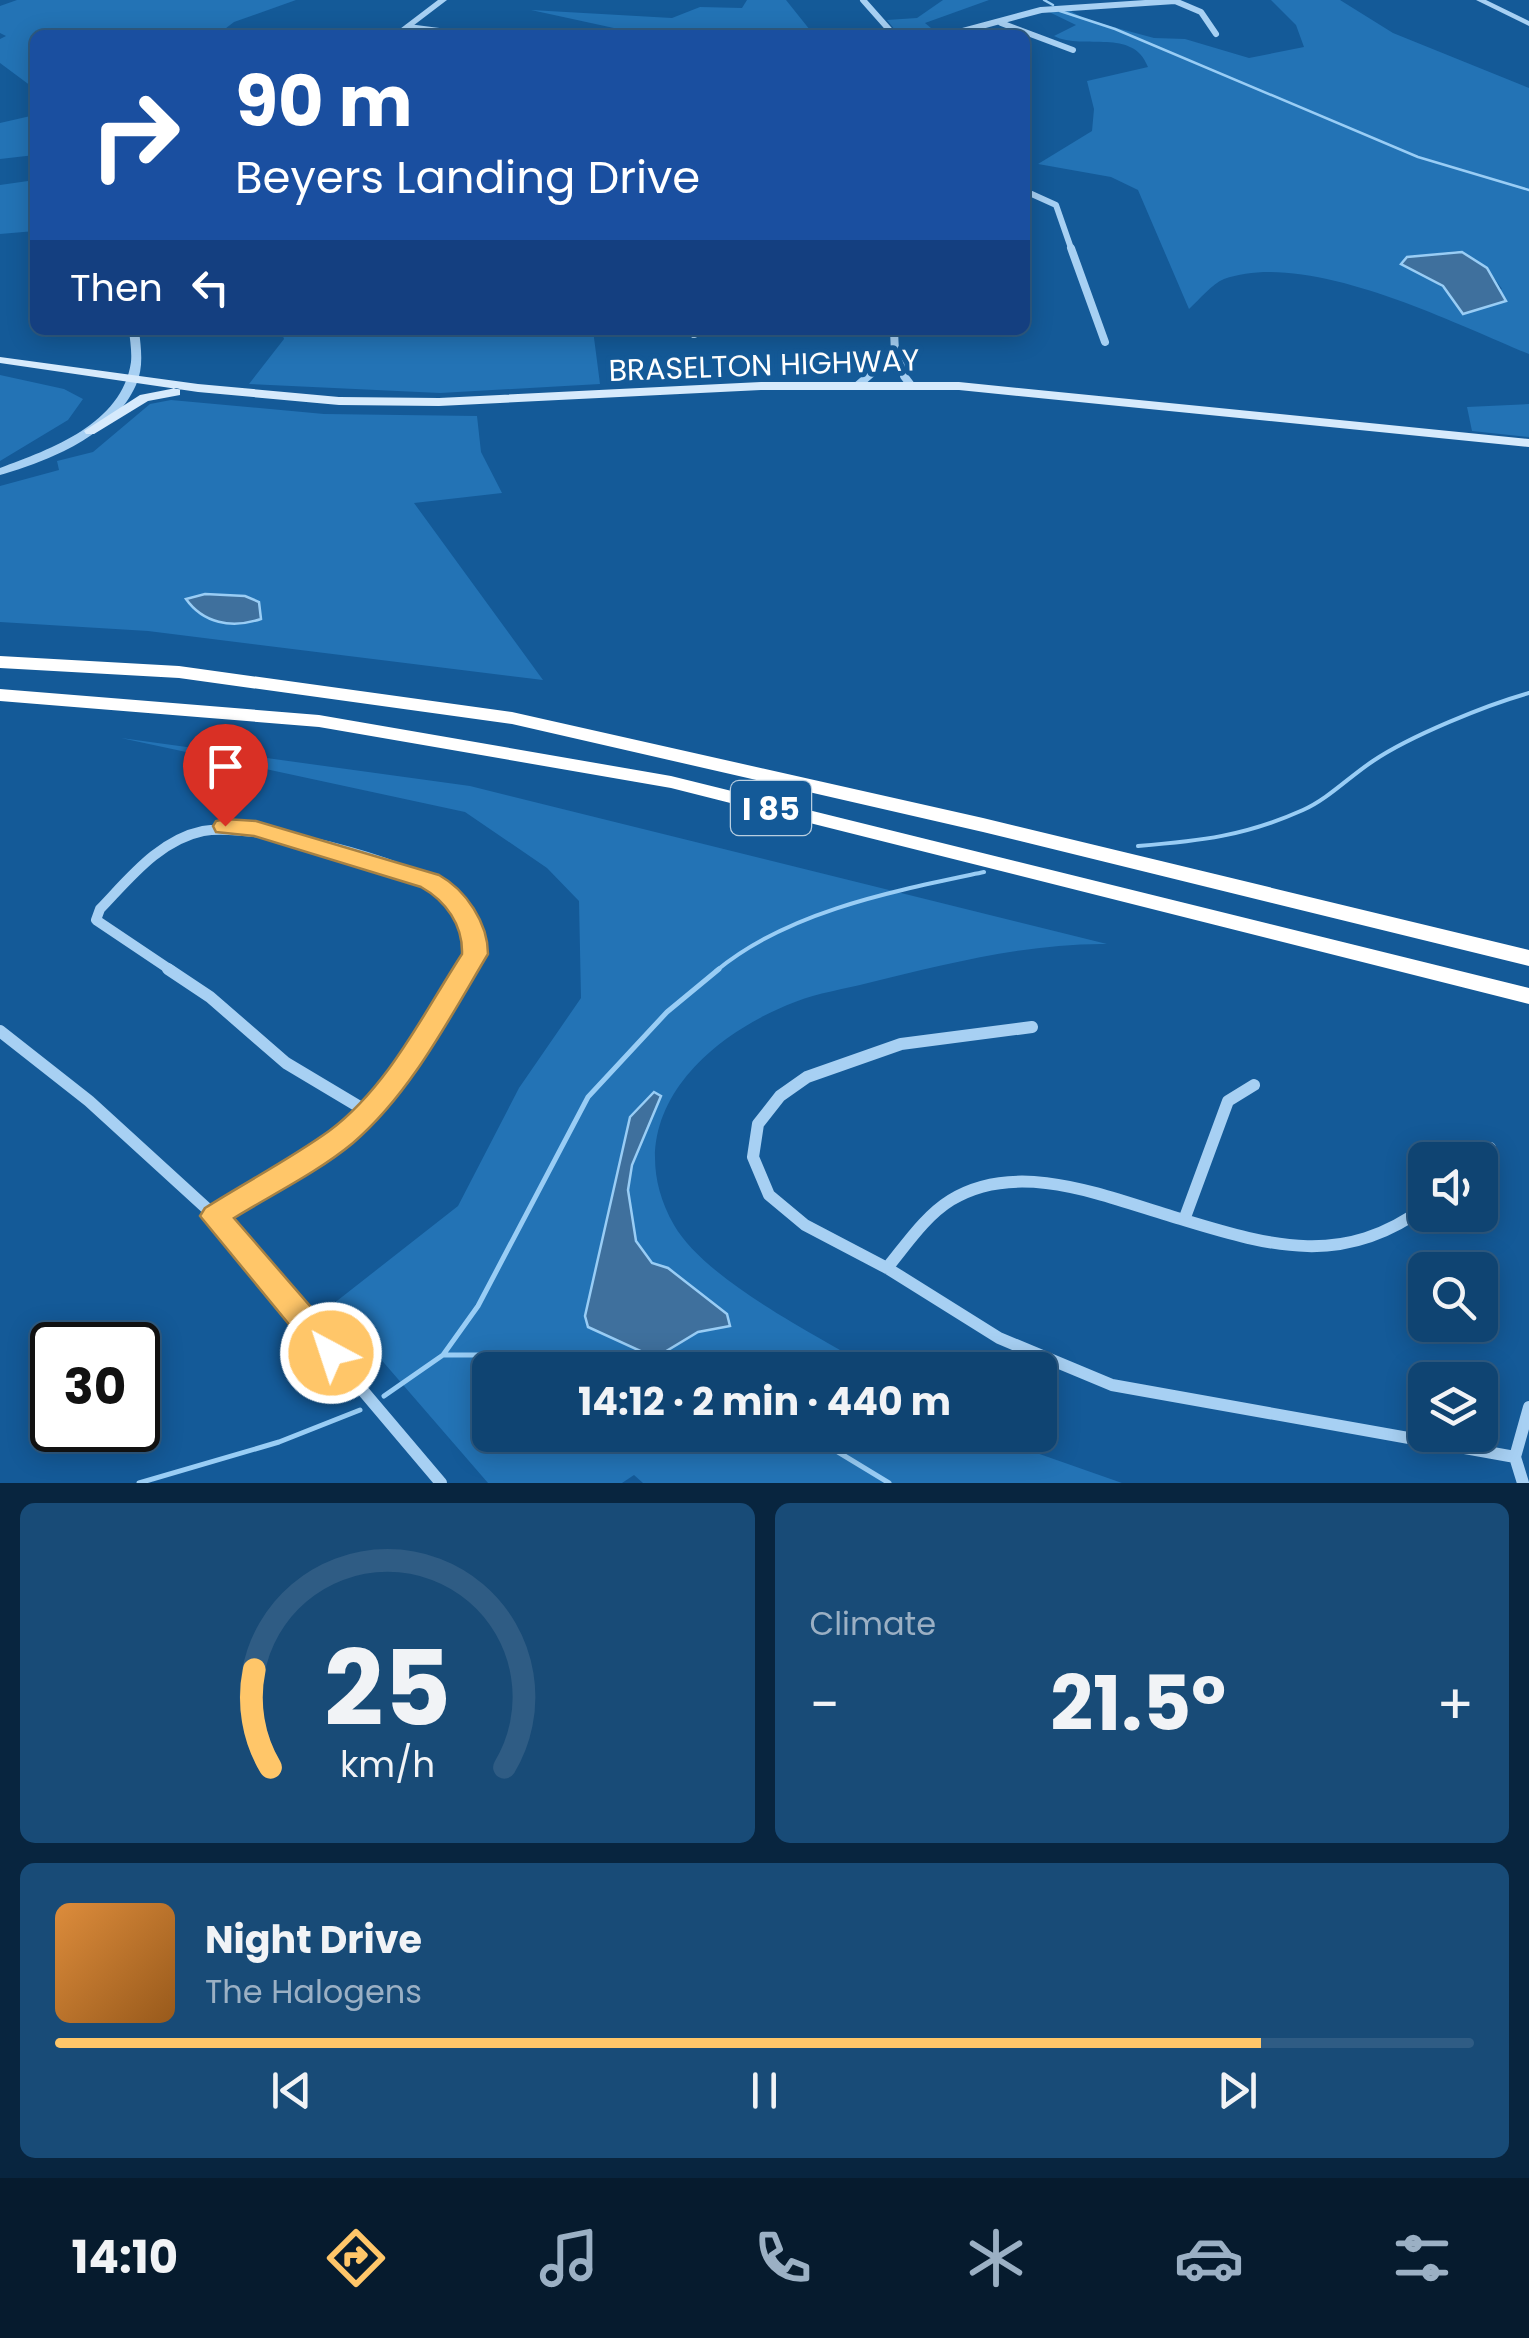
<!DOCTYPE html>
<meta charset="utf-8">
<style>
body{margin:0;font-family:Poppins,sans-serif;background:#184b77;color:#f1f3f6;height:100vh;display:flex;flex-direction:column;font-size:38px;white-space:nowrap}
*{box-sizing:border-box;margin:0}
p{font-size:32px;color:#9bb0c4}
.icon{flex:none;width:55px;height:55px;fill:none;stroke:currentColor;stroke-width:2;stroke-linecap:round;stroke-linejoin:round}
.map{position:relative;height:1483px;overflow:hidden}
.panel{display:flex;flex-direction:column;gap:20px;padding:20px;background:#08253f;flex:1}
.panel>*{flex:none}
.guide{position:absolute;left:30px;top:30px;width:1000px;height:305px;border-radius:15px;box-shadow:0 5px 25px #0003,0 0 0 2px #2f5c84;background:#1a4fa0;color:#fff;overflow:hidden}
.tools{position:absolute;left:1408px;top:1142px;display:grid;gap:20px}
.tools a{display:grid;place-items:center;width:90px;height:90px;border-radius:15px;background:#0f4472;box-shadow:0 5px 25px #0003,0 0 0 2px #2f5c84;font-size:50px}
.speed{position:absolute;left:30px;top:1322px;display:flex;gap:20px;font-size:50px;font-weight:700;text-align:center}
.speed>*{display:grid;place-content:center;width:130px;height:130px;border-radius:50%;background:#0f4472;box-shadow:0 5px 25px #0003,0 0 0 2px #2f5c84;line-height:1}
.speed .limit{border:5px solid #111;border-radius:15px;background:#fff;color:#111}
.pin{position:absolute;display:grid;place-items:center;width:85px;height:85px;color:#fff;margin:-102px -42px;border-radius:50% 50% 50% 0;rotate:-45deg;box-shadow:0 0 10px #0007}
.pin .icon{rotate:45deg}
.me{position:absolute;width:110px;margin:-55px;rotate:320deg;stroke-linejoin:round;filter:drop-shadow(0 0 8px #0008)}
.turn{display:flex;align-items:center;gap:35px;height:210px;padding:0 40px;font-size:45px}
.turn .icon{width:130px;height:130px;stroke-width:2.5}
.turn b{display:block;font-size:70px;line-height:85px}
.then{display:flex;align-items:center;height:95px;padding:0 40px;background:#0003;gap:20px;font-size:38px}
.big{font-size:75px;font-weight:700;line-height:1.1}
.panel .widget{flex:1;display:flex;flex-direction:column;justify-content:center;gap:15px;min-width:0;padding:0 35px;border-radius:15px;background:#184b77}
.panel .dial{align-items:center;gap:0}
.dial svg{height:260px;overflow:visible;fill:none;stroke:#2f5c84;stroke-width:7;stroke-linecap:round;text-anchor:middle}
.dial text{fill:#f1f3f6;stroke:none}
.song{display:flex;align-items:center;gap:30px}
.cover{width:120px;height:120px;border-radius:15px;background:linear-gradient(135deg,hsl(30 70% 55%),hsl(30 70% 35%))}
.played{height:10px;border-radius:5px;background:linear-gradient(90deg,#ffc669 85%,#2f5c84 85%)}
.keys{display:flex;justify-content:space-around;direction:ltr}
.heat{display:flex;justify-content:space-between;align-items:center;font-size:55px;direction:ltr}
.panel .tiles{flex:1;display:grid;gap:20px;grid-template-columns:1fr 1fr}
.widget:last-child{grid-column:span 2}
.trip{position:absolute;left:472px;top:1352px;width:585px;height:100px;border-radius:15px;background:#0f4472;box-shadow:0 5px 25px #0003,0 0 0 2px #2f5c84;font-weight:700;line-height:100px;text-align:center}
.tabs{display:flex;height:160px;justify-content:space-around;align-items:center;background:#061b2e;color:#9bb0c4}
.tabs .icon{width:70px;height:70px}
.tabs .current{color:#ffc669}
.tabs b{font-size:45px;color:#f1f3f6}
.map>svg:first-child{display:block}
.green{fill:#2373b5;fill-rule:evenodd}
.water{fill:#3f709d;stroke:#99cdf5;stroke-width:2.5}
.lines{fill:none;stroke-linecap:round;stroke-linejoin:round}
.stream-far2{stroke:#99cdf5;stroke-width:2.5}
.stream-far1{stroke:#99cdf5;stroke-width:4}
.stream{stroke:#99cdf5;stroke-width:5}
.minor-far3{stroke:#a7d0f3;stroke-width:6}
.minor-far2{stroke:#a7d0f3;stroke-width:8}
.minor-far1{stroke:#a7d0f3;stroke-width:10}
.minor{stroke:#a7d0f3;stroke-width:12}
.tertiary{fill:#a7d0f3;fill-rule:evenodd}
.secondary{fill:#d6eafc;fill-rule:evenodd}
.motorway{fill:#fff;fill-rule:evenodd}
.route{fill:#ffc669;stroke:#a68144;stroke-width:2.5}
.labels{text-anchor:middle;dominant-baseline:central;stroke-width:10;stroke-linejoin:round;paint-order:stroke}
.far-street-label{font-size:30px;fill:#fff;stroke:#145a98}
.shield{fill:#145a98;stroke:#b8cee0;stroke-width:2.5}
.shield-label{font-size:32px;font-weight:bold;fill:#fff}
</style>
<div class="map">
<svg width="1529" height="1483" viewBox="0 0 1529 1483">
<rect width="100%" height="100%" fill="#145a98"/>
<path class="green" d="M17,0H296L234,22L217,35H35V89L0,63V39L6,36L0,33V6Z
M747,0H786L814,35H646L531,10L672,18L700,7L742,8Z
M943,0H989L925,23L937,33L899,35L887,20L917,18Z
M1271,0H1340L1393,33L1529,88V354C1451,322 1307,249 1224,279C1212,284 1199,300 1189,309L1138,190L1111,177L1038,164L1092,131L1094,109L1087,81L1148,67C1133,27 1084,51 1054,36L1076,25L1047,11L1067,9L1087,20L1154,38L1185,39L1249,58L1304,47L1296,25ZM1456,251L1487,268L1502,289L1456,300C1440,282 1421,277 1407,257Z
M35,115V155L0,159V123Z
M35,180V231L0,234V185Z
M281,330H593L600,384L440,393L249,384L284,339Z
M0,375L64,389L83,399L68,420L0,461Z
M171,400L324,414L477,416L481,452L502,493L414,503L543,680L148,631L0,622V486L59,470L57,461L93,452L150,404Z
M1529,404V437L1472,431L1467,407Z
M121,738L470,786L1107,944C1028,943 945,964 868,983C844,989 818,993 795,1002C701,1038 616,1122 674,1225C706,1281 820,1337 875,1370H490V1435H985L1122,1483H643L634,1475L622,1483H488L333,1304L458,1206L519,1088L581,998L579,901L547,868L465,812Z"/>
<path class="water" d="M1462,252L1487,268L1506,301L1463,314L1443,286L1401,264L1407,257Z
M205,594L245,596L259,602L261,619C231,629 203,623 186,599Z
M654,1092L661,1096L632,1165L628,1190L636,1241L652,1263L668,1268L727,1314L730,1326L698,1332L663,1353L649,1355L588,1327L585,1316L630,1117Z"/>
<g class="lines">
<path class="stream-far2" d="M1044,0L1053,5
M1060,11L1115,29L1418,157L1529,190"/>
<path class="stream-far1" d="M1138,846C1200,841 1245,836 1303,810C1328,799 1350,776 1373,761C1410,736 1486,705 1529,693
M716,971C788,911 894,891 984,872"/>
<path class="stream" d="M443,1355H497L622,1370
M384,1396L443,1355L478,1306L588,1097L667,1012L719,969
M810,1435L889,1483
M139,1483L279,1442L360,1410"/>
<path class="minor-far3" d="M863,0L894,35
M1001,23L1073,50
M408,27L470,35
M948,35L1041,10L1175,1L1201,12L1216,34
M1025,191L1056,205L1072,251"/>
<path class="minor-far2" d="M1071,248L1105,342
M693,330L694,334
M894,330L895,353L904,358V376L910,384
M858,385L895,353"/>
<path class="minor-far1" d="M172,971L96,920L100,909C129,879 159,840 203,831C252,822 411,861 447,893C466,909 473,930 475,954L464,971"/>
<path class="minor" d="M168,969L210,997L286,1063L368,1112
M1032,1027L901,1044L807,1077L780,1096L758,1124L753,1157L769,1195L805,1225L887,1268L999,1338L1112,1385L1515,1457L1523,1483
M0,1031L89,1101L215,1216L441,1483
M1476,1160L1490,1148
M215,1216C263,1186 317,1161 359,1122C405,1079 433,1021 466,969
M1184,1220C1273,1247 1344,1267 1425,1207
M887,1268C906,1245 925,1216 951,1200C1021,1157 1113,1200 1184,1220L1228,1101L1254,1085
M1515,1457L1529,1407"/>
<path class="tertiary" d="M438,0H447L401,35H392Z
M1476,0H1486L1529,21V26Z
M129,330H139C141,349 144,367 136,385C114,435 49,461 0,475V468C51,449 122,424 131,362C132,352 130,340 129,330Z"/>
<path class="secondary" d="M0,357L198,384L339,397L439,398L761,382H959L1529,439V447L959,390H761L439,406L339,405L198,392L0,363Z
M176,388L180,389V395L148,401L94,434H86L84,431L140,395Z"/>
<path class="motorway" d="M0,656L179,666L512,712L983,818L1529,950V966L983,832L512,724L179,678L0,668Z
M0,689L319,715L671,776L1529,988V1004L671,788L319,727L0,701Z"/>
</g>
<path class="route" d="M225,819L256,821L439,875C466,890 488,923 488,954C449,1019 411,1093 353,1143C318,1172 273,1194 234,1218L342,1343L347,1353L342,1362L331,1366L320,1362L200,1216L205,1208C246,1182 290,1159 329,1131C388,1087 423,1014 462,954C463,925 446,901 421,887L254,836L216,832L213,826L216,821Z"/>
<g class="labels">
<g class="far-street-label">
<text transform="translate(764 365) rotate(-2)">BRASELTON HIGHWAY</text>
</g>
<rect class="shield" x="731" y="781" width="80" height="54" rx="8"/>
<g class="shield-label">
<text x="771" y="808">I 85</text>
</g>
</g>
</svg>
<div class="tools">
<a><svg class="icon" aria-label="sound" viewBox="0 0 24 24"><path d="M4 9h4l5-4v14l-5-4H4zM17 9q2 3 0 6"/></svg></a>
<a><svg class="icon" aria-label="search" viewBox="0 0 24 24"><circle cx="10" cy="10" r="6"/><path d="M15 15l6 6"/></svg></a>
<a><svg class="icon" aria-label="layers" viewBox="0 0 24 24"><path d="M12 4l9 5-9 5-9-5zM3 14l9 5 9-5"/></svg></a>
</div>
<div class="speed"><div class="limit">30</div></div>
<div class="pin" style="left:225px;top:826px;background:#d93025"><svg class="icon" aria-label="arrive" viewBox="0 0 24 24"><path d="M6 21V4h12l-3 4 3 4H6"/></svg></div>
<svg class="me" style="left:331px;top:1353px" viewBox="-20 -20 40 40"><circle r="17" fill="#ffc669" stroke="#fff" stroke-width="3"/><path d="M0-11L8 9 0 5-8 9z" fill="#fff"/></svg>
<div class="trip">14:12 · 2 min · 440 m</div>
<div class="guide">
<div class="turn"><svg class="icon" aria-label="right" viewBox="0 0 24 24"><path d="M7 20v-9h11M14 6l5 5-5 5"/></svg><div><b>90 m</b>Beyers Landing Drive</div></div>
<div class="then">Then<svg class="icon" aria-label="left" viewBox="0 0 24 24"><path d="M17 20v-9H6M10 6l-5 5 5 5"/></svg></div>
</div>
</div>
<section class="panel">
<div class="tiles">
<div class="widget dial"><svg viewBox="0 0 100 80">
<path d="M14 69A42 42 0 1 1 86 69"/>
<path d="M14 69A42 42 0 0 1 9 39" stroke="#ffc669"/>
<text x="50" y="56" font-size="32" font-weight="700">25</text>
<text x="50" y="72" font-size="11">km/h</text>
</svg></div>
<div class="widget"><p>Climate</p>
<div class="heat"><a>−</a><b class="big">21.5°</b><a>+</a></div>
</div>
<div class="widget">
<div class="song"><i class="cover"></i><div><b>Night Drive</b><p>The Halogens</p></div></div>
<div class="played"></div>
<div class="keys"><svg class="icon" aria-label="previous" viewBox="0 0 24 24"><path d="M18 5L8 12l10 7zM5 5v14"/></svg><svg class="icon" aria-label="pause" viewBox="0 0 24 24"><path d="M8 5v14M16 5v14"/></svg><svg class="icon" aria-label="next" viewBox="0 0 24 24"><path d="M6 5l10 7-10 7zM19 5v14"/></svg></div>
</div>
</div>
</section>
<nav class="tabs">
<b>14:10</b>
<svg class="icon current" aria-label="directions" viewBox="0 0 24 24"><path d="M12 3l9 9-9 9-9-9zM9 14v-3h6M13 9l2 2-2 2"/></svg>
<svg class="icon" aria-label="music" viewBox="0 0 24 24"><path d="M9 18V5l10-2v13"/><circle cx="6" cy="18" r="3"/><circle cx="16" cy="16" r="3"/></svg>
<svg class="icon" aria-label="phone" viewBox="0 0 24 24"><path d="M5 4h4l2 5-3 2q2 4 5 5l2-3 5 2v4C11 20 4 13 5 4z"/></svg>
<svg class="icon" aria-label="climate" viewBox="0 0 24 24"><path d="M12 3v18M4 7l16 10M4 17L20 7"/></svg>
<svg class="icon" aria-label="car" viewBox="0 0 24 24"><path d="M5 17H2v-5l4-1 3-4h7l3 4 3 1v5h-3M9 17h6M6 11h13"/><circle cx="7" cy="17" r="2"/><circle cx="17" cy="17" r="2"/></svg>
<svg class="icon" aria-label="filters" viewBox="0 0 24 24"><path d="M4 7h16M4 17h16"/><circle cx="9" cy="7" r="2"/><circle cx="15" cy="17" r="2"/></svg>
</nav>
